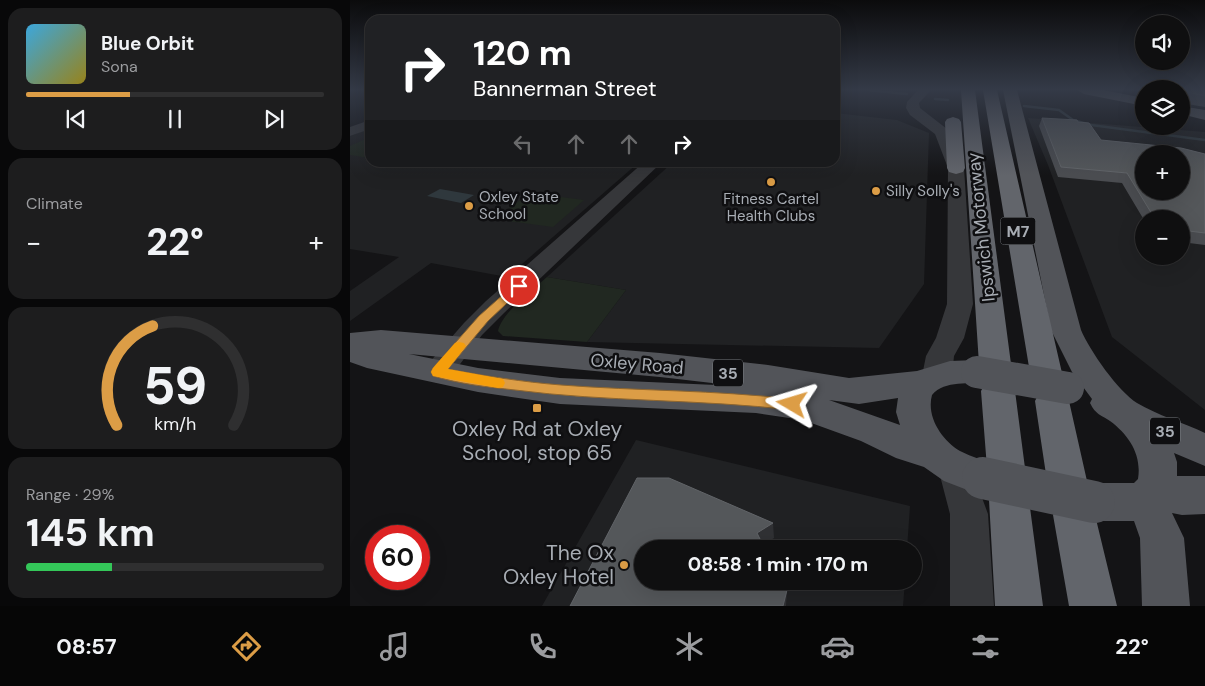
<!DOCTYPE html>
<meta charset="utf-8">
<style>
body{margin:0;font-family:"DM Sans",sans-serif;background:#1d1d1e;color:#f1f3f6;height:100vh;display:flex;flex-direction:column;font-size:19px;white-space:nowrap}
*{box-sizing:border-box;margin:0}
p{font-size:16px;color:#9b9c9f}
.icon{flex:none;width:28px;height:28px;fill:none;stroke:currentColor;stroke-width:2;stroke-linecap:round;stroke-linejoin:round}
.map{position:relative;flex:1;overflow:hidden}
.drawer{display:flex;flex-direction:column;gap:8px;padding:8px;background:#080809;width:350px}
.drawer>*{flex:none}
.top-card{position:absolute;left:15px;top:15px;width:475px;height:152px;border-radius:15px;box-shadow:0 5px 20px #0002,0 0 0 1px #2f2f30;background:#202124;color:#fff;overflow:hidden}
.tools{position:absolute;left:785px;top:15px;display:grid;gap:10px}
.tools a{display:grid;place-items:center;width:55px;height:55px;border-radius:50%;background:#0f0f10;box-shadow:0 5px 20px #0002,0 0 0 1px #2f2f30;font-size:25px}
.speed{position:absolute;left:15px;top:525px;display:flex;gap:10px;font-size:25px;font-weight:700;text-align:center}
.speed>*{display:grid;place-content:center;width:65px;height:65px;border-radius:50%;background:#0f0f10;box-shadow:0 5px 20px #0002,0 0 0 1px #2f2f30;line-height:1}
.speed .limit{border:8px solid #d22;background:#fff;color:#111}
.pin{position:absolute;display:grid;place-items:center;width:42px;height:42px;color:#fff;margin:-21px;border:2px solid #fff;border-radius:50%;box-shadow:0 1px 5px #0007}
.me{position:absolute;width:55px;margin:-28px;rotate:277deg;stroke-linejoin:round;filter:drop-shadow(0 0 4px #0008)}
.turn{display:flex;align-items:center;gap:18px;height:105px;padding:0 25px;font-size:22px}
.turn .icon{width:65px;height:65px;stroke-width:2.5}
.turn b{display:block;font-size:35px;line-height:42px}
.lanes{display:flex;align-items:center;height:48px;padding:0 25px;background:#0003;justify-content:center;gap:25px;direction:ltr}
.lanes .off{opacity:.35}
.big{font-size:38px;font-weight:700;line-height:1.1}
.drawer .widget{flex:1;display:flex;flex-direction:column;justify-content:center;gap:8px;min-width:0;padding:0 18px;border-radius:15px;background:#1d1d1e}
.drawer .dial{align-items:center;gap:0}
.dial svg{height:130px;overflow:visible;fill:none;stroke:#2f2f30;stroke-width:7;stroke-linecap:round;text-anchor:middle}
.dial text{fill:#f1f3f6;stroke:none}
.song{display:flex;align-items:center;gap:15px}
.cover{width:60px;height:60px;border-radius:8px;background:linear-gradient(135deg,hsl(200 70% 55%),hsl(50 70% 35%))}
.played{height:5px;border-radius:2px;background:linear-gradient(90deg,#dc9d46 35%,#2f2f30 35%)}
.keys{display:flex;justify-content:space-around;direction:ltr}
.heat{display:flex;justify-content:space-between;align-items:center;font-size:28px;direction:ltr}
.charge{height:8px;border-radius:4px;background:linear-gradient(90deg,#34c759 29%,#2f2f30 0)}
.trip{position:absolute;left:284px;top:540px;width:288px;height:50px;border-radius:25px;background:#0f0f10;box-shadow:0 5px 20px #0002,0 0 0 1px #2f2f30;font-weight:700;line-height:50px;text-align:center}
.menu{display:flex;height:80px;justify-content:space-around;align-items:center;background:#060606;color:#9b9c9f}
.menu .icon{width:35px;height:35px}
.menu .selected{color:#dc9d46}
.menu b{font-size:22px;color:#f1f3f6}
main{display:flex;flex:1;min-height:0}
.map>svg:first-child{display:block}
.built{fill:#202123;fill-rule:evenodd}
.green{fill:#212821}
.water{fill:#2f383d}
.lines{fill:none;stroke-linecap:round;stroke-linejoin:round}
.stream{stroke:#2f383d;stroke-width:2.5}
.minor{fill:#36373a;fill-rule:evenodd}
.major{fill:#525459;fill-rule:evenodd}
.highway{fill:#62656b;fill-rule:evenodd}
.major-bridge-far1{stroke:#525459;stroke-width:32}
.major-bridge{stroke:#525459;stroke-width:42}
.wall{fill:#4a4c50}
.shaded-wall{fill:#303134}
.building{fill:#54575a;stroke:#616468;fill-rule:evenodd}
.route{fill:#dc9d46;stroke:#8f662e}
.slow{fill:#f59e0b}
.poi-dot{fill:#dc9d46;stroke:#0f0f11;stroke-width:2}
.labels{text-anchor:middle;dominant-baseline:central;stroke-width:5;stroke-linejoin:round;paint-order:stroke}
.far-poi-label{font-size:15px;fill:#a8adb4;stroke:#0f0f11;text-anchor:start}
.shield{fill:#0f0f11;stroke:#7a7e83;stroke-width:1}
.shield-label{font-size:16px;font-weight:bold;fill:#a8adb4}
.street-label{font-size:18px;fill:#a8adb4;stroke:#0f0f11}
.near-poi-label{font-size:21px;fill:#a8adb4;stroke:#0f0f11}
</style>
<main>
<section class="drawer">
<div class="widget">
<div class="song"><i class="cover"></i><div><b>Blue Orbit</b><p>Sona</p></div></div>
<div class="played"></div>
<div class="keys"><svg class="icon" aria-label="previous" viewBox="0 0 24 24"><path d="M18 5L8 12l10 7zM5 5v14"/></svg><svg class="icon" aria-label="pause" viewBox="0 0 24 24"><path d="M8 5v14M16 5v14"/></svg><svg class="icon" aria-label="next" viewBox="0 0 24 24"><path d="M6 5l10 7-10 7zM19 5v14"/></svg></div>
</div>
<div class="widget"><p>Climate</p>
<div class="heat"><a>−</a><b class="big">22°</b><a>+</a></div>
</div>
<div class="widget dial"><svg viewBox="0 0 100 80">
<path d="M14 69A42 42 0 1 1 86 69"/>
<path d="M14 69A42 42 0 0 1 36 8" stroke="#dc9d46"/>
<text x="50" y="56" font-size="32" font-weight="700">59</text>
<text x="50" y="72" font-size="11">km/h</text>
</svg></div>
<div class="widget"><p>Range · 29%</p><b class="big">145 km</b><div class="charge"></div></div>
</section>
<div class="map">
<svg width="855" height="606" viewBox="0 0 855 606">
<rect width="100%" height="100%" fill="#141416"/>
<path class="built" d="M485,113L547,120L579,133L574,284L529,348L237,342L276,290L197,277L322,163L485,162Z
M678,118L855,132V410L762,337L698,165ZM794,154H831V191H794ZM794,219H831V256H794Z
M20,128V162L288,163L157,277L81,263L0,321V291L49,257L0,249V136Z
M286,440L560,506L557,549H292V581H555L553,606H192Z"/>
<path class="green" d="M20,137V158L0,155V146Z
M180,193L234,200L203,227L144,219Z
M197,277L276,290L237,342L153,336L148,331C152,312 183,290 197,277Z"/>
<path class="water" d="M90,189L124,195L111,203L77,196Z"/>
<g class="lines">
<path class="stream" d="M518,90L557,94
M585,99L598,100
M674,106L709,110L723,120L741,125L855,140"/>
<path class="minor" d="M568,90H581L569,103L570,108L597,129L614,168L623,304L614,338L604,356L602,376L597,384L587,387L577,384L572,376L576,356L586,338L597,304L598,168L585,134L560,115L556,108L557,102Z
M20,120V129L0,136V127Z
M294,162H312L154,313L132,335L98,380L88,383L78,380L73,372L78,364L114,323L136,301Z
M605,452L617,457L638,514L644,606H600V514L588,468L593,457Z"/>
<path class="major" d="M653,90H667L731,330C740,351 768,391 787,403C807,415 834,423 855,433V466L824,453L827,462V476H855V514L832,515L822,513L834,538L840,606H792L790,538L784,521H744L730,516L724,502L730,488L744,483H784L788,479C792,455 779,435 760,421C750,414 746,415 740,403L742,399L722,372L701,330Z
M727,90H753L794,98V106L734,94Z
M831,106L855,110V120L831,114Z
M31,330L310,353L418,365L499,378L567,371L600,361L627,360L638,364L643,372L638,380C620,386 595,379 582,395C576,417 592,440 610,451C622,457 635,461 647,465L653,478L647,491L633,496L594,481L574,467L546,458L511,441L453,420L406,413L210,404L128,392L17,368L0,362V333ZM59,354L310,377L388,386L210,378L128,368ZM548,398L546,412L550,425L479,400L509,404Z"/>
<path class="highway" d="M611,90H625L661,364L656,372L645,376L634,372L629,364Z
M633,90H647L712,373L707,382L696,385L685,382L680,373Z
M603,117L609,119L611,122L615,168L613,172L606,174L599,172L597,168L595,122L597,119Z
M648,378L660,382L665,391L675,468L670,480L663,483L673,486L679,500L693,606H645L639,500L645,486L652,484L642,480L637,468L631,391L636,382Z
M702,388L714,391L719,401L737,481L731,494L726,496L739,501L745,515L767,606H719L703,515L709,501L715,498L703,494L697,481L685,401L690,391Z"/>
<path class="major-bridge-far1" d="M627,372L718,388"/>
<path class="major-bridge" d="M633,478L744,502"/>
</g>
<path class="wall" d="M855,90V107L831,103V94L833,91Z
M692,118L728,122L751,140L855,154V245L831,242V219H794V220L772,183L708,177L689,126Z"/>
<path class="shaded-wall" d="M423,523L424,538L408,548L407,533Z
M437,590L436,606H433Z"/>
<path class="building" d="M835,90H855V96L833,91Z
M692,118L727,120L728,122L739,123L751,140L831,148L855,154V233L831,230V219H805L777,173L711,167ZM794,154H831V191H794Z
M287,478H319L423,523L407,533L415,549H292V581H432L437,590L433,606H220Z"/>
<linearGradient id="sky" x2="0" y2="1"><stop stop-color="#0b0b0c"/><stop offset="0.51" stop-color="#343a47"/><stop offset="1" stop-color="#343a47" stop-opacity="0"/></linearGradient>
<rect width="855" height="175" fill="url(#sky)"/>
<path class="route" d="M169,283L174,286L173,288L138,321L98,369C135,376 173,382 211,385C288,391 365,390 442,399L447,400L449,404L447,408L442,410C350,399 257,402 165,390C138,387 110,384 83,376L81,372L83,368L129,316L165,284Z"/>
<path class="slow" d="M109,342L114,343L116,346L98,369L153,379L155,383L153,387L148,388L83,376L81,372L83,368L105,343Z"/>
<g class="poi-dot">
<circle cx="421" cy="182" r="5"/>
<circle cx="526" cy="191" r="5"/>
<circle cx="119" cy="206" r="5"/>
<rect x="182" y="403" width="10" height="10" rx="2.5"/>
<circle cx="274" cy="565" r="5"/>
</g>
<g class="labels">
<g class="far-poi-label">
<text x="536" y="191">Silly Solly's</text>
<text x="129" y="197">Oxley State<tspan x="129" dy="17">School</tspan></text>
<text x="421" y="199" text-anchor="middle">Fitness Cartel<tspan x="421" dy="17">Health Clubs</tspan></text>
</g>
<g class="shield">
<rect x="650.5" y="217.5" width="35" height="27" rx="4"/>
<rect x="363" y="359.5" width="30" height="27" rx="4"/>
<rect x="800" y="417.5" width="30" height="27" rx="4"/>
</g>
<g class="shield-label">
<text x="668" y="231">M7</text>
<text x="378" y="373">35</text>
<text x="815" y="431">35</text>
</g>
<g class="street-label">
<text transform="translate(631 227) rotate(-96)">Ipswich Motorway</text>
<text transform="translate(287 364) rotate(5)">Oxley Road</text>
</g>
<g class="near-poi-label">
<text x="187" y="429">Oxley Rd at Oxley<tspan x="187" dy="24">School, stop 65</tspan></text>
<text x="264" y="553" text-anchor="end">The Ox<tspan x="264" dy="24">Oxley Hotel</tspan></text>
</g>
</g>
</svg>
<div class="tools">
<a><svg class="icon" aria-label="sound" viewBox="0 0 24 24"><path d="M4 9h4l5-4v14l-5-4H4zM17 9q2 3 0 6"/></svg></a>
<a><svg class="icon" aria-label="layers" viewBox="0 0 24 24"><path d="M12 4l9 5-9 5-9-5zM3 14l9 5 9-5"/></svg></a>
<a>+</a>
<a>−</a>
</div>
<div class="speed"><div class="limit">60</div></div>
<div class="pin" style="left:169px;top:286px;background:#d93025"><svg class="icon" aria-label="arrive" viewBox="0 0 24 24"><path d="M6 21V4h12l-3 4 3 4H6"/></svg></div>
<svg class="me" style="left:442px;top:404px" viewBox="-20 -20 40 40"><path d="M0-17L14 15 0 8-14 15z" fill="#dc9d46" stroke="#fff" stroke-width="4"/></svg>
<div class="trip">08:58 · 1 min · 170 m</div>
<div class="top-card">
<div class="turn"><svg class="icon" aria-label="right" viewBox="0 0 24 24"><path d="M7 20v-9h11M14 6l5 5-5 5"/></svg><div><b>120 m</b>Bannerman Street</div></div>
<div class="lanes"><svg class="icon off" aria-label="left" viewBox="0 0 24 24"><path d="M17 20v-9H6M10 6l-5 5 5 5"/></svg><svg class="icon off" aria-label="ahead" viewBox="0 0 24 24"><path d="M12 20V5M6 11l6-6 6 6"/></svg><svg class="icon off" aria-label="ahead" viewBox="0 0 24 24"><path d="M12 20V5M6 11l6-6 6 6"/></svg><svg class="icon" aria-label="right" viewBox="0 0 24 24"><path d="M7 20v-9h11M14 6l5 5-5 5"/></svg></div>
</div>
</div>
</main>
<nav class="menu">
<b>08:57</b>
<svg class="icon selected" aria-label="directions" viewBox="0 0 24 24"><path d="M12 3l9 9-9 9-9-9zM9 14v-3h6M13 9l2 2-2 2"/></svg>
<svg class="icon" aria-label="music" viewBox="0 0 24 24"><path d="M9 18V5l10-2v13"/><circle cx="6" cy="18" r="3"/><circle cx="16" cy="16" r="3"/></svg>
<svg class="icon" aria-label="phone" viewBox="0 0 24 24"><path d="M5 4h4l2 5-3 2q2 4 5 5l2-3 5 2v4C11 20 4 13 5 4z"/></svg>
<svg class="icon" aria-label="climate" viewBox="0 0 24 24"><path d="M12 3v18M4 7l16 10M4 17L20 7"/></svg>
<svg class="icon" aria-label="car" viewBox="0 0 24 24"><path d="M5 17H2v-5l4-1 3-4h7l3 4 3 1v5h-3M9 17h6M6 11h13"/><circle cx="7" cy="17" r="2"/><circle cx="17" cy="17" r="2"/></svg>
<svg class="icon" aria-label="filters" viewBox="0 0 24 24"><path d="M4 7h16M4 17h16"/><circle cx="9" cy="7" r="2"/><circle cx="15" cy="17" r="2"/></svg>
<b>22°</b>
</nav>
